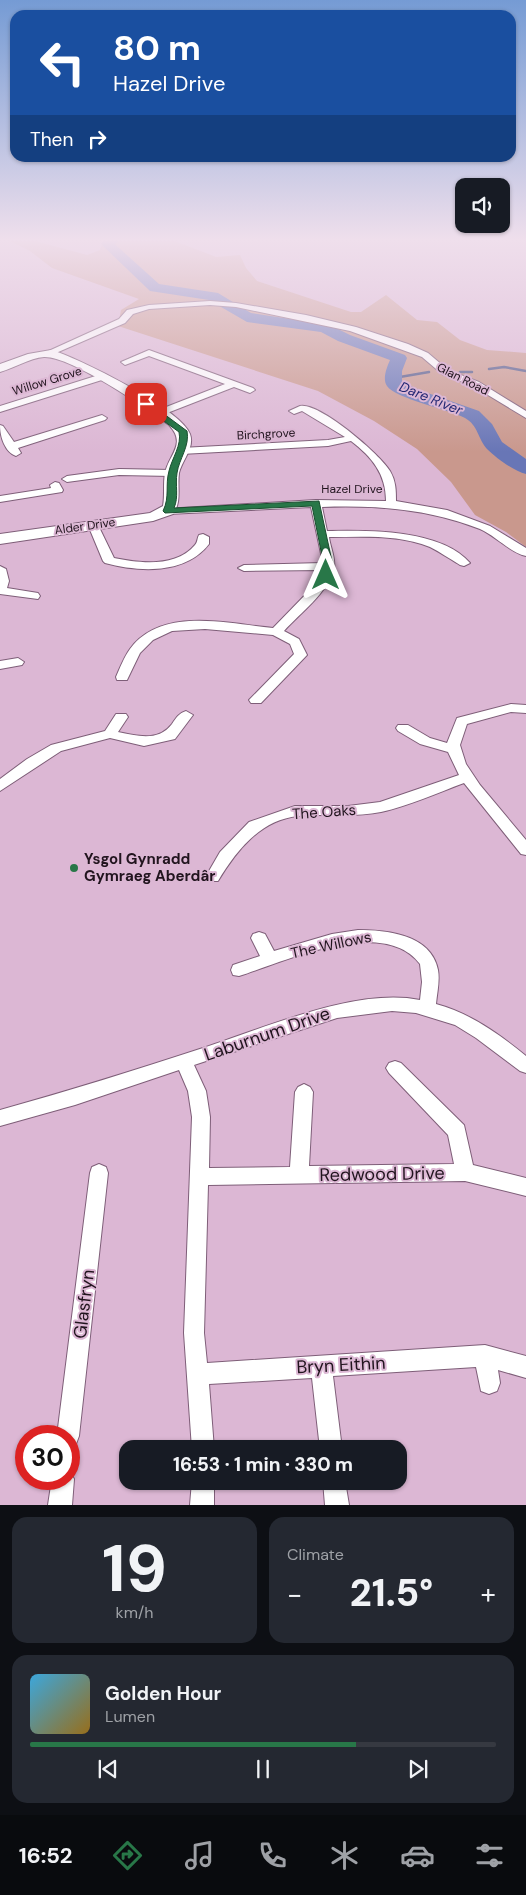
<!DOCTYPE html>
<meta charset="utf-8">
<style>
body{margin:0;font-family:"DM Sans",sans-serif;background:#242831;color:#f1f3f6;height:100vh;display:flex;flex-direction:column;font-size:19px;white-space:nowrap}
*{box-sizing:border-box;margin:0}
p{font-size:16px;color:#9ea1a6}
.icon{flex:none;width:28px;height:28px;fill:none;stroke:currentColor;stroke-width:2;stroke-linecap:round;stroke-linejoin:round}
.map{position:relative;height:1505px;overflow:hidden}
.side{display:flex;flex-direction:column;gap:12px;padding:12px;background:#0d0f14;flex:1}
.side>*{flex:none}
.guide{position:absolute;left:10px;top:10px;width:506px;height:152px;border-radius:15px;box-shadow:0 1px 4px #0004;background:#1a4fa0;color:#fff;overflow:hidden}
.tools{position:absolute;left:455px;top:178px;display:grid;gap:10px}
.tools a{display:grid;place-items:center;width:55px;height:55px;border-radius:10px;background:#171b24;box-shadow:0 1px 4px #0004;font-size:25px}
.speed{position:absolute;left:15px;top:1425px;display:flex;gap:10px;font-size:25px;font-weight:700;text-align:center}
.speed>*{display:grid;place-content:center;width:65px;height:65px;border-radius:50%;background:#171b24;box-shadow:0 1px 4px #0004;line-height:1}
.speed .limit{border:8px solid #d22;background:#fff;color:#111}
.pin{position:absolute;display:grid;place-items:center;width:42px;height:42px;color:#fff;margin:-21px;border-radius:10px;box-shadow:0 2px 8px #0006}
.me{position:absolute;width:55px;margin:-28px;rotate:0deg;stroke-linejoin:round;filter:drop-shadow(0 0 4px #0008)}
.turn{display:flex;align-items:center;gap:18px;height:105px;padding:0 20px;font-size:22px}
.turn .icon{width:65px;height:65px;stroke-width:2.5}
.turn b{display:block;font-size:35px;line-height:42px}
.then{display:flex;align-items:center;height:48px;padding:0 20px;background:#0003;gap:10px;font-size:19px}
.big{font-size:38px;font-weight:800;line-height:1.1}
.side .tile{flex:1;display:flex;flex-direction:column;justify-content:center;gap:8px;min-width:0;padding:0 18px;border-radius:15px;background:#242831}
.side .dial{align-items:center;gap:0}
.dial b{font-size:65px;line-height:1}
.song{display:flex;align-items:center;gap:15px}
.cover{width:60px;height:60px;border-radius:8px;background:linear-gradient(135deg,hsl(200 70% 55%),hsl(40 70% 35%))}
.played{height:5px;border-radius:2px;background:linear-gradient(90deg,#287748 70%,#363941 70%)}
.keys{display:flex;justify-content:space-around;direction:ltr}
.heat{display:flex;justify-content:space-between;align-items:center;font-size:28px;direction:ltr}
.side .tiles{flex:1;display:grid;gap:12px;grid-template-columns:1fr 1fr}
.tile:last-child{grid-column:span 2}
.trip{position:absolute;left:119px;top:1440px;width:288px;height:50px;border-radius:15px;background:#171b24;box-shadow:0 1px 4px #0004;font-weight:800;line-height:50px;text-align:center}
.tabs{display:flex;height:80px;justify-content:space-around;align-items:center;background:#090b0e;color:#9ea1a6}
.tabs .icon{width:35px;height:35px}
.tabs .on{color:#287748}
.tabs b{font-size:22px;color:#f1f3f6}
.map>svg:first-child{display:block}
.green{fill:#c9988d}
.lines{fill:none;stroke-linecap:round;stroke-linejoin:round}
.stream{stroke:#535988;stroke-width:2.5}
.river{fill:#6876b6;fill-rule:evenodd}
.street-casing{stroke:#7e5e78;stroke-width:2}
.secondary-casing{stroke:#7e5e78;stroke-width:2}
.street{fill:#fff;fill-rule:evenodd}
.secondary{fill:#fff;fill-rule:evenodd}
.route{fill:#287748;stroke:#1a4d2f}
.poi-dot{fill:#287748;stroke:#dcb7d4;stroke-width:2}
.labels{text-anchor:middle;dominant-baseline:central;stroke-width:4;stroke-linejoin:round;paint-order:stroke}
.far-street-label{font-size:12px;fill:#21141e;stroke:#dcb7d4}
.far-water-label{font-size:14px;font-style:italic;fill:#222773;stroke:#dcb7d4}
.street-label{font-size:15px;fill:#21141e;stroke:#dcb7d4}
.poi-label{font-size:15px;font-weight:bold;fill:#21141e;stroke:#dcb7d4;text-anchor:start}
.near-street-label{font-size:18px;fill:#21141e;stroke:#dcb7d4}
</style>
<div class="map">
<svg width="526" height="1505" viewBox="0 0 526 1505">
<rect width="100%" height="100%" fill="#dcb7d4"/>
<path class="green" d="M10,241H35L87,255L100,250L103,241H175L216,257L240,255L246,268L257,281L351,312H361L386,295L417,320L437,322L460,340L487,350L526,353V547L506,532L475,515L451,482L417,449L374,421L318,391L118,326L121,310L139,299L52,268L30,251Z"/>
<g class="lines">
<path class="stream" d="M489,369L504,367L526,371
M460,372H472
M394,378L429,372"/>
<path class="river" d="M103,241H118L115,244L118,247L159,284L218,293L251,313L330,325L350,335L405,355L407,358L402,371V382L422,391L479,411L492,424L502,442L526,459V474C514,471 496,458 487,449C478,439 478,425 465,418C448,409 396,399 387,386C382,379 387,367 390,360L338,341L321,332L247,322L209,300L150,291L101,244Z"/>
<defs>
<path id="street" d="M210,301L236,303L306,315L356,327L408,344L428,353L448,370L479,382L526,411V418L473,386L442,374L422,357L350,331L236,307L210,305L149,309L133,314L125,323L49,356L42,354L119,319L127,310L149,305Z
M149,350L253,388L255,390L250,393L234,387L162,415H156V411L225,384L149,356L125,365L121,362Z
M102,374L107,377L105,379L0,412V406Z
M300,406C319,402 380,454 390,471C396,481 396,491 396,501L447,510L490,526L526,548V556C509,552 496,536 480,529C429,509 377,505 322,507L327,531C368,530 441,529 470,563L464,566L460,565C450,559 440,552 430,547C398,534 362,537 329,537C330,546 336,559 334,568C328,593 300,613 284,631L299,639L307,655L261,703H251L249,700L294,654L290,644L273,635L205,629L172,631L153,640L140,653L127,680H117L116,677C120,668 124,657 130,649C162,606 228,624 273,628L309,591L322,570L244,571L238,568L244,565L323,563L311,507L168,514L163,511L164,509L316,500L386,501C386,474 372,457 351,441L328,446L181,454L176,451L181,448L328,440L345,437L302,411L294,414L289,411Z
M102,415L107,418L105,420L18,448L21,453L16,456C5,452 0,437 0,425L3,426L14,442Z
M119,469L172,470L177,473L172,476L119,475L67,482L62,479L67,476Z
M55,482L59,483L63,490L62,492L0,502V496L51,488L50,485Z
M93,522L98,525L114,558C139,563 176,568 195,545C198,542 197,538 199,535L203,534L209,537V544C185,575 139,572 105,563L103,561L88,525Z
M0,566L6,569L9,581L7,588L38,593L40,596L38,599L0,594Z
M18,658L24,662L22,665L0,669V661Z
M511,704L526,705V713L511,712L467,724L460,745L466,764L480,785L526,840V855L521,854L464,783C437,793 409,806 381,812C353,818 325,813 298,816C260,820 236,851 218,881H198L195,877L198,873L209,871L220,852L249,822L295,806H348L380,802L459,775L448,752L420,744L398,731L396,728L398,725H408L430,738L447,743L457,718Z
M186,711L193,715L175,739L144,746L110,738L61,751L0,791V779L27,759L51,745L105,731L116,714H126L128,717L118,732C138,736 158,742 172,724C176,718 179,713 186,711Z
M358,930C386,930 431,934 438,970C440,981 437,993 436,1004C470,1013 499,1034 526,1056V1073L520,1071L476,1038L455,1025L416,1013L392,1011L337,1018L194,1065L206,1091L210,1117L209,1168L290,1167L295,1092L298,1087L304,1084L310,1087L313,1092L309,1166L454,1164L448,1135L389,1073L386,1068L389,1063L395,1061L401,1063L464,1125L473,1165L526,1178V1196L465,1181L208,1185L204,1333L207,1363L485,1345L526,1356V1378L498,1370L500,1383L497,1391L489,1394L481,1391L476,1367L333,1376L342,1449H320L312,1378L209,1384L214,1449H192L184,1333L192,1117L188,1091L179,1070L75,1105L0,1126V1110C68,1091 136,1070 203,1048C265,1028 356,987 420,1000L422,982L420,964C383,915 284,962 239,976L233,975L231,970L233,965L260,956L251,938L253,934L259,932L265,934L274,951L332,934Z
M99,1164L106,1167L108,1173L79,1436L76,1444L69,1447V1436H57L90,1173L92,1167Z
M69,1470L74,1479L72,1505H48L52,1479H69Z
M192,1481H214V1505H190Z
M323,1481H345L349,1505H325Z"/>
<path id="secondary" d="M51,350C77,357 181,409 190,434C195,448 182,460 179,473C177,487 182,502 173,514L153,521L0,544V534L150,513L163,506C165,495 163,484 165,473C169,454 187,444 169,425C146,408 71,356 44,357C29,358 15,368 0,372V364L28,354Z"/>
</defs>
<use href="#street" class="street-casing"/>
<use href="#secondary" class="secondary-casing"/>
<use href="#street" class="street"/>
<use href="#secondary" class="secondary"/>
</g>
<linearGradient id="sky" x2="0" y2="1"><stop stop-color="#759bd4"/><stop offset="0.53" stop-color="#efdfec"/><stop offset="1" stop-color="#efdfec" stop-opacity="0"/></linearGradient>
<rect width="526" height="452" fill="url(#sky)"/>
<path class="route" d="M143,403H149L187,431C190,446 179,459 177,473C175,485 179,497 174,508L319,501L333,566L329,577L321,575L324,566L312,506L165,513L163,511C170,497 165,485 169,471C172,458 182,445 179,432L143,406Z"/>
<circle class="poi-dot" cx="74" cy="868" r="5"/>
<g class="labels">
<g class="far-street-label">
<text transform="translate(463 379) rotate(27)">Glan Road</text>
<text transform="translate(47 381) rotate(-17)">Willow Grove</text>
<text transform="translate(266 434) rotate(-3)">Birchgrove</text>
<text x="352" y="489">Hazel Drive</text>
<text transform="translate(85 526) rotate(-8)">Alder Drive</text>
</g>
<g class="far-water-label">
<text transform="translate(431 398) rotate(22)">Dare River</text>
</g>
<g class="street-label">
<text transform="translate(324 812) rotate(-4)">The Oaks</text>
<text transform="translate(331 945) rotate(-12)">The Willows</text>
</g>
<g class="poi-label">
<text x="84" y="859">Ysgol Gynradd<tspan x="84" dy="17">Gymraeg Aberdâr</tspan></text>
</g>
<g class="near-street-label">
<text transform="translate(267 1034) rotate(-19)">Laburnum Drive</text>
<text transform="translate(382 1174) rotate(-1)">Redwood Drive</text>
<text transform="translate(84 1304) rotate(-83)">Glasfryn</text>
<text transform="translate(341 1365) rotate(-3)">Bryn Eithin</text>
</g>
</g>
</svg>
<div class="tools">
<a><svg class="icon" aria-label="sound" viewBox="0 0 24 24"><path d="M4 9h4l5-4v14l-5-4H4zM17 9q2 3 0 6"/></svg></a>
</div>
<div class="speed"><div class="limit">30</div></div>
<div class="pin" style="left:146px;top:404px;background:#d93025"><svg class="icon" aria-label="arrive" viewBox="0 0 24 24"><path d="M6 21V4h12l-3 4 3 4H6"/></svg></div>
<svg class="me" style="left:326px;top:575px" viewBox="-20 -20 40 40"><path d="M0-17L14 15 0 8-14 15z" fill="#287748" stroke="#fff" stroke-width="4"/></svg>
<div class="trip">16:53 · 1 min · 330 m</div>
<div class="guide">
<div class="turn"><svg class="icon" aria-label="left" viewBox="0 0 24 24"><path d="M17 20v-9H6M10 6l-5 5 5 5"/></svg><div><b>80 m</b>Hazel Drive</div></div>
<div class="then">Then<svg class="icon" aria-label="right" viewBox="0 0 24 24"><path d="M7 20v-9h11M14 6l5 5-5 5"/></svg></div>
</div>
</div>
<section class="side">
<div class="tiles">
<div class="tile dial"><b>19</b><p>km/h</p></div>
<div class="tile"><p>Climate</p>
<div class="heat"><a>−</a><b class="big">21.5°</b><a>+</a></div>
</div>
<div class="tile">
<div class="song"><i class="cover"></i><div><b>Golden Hour</b><p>Lumen</p></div></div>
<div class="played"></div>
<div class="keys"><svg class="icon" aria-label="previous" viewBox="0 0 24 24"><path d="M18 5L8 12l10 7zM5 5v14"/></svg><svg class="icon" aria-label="pause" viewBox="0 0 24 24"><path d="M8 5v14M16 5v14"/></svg><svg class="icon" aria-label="next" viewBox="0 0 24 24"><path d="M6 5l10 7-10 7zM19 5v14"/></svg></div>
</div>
</div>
</section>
<nav class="tabs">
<b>16:52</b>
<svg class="icon on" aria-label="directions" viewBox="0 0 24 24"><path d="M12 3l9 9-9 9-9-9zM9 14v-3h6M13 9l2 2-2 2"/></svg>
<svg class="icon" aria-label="music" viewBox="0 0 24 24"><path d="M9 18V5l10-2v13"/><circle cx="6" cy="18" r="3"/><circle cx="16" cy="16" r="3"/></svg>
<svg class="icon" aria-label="phone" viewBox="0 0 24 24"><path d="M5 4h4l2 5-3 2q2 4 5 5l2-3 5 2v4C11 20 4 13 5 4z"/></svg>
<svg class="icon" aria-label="climate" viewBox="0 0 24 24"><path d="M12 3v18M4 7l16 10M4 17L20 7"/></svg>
<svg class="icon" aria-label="car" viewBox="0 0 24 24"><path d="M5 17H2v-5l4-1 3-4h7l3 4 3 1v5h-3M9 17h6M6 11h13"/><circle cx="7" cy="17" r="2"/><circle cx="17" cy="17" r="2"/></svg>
<svg class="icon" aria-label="filters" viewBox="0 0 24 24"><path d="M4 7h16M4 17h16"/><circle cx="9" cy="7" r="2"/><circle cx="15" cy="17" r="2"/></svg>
</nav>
